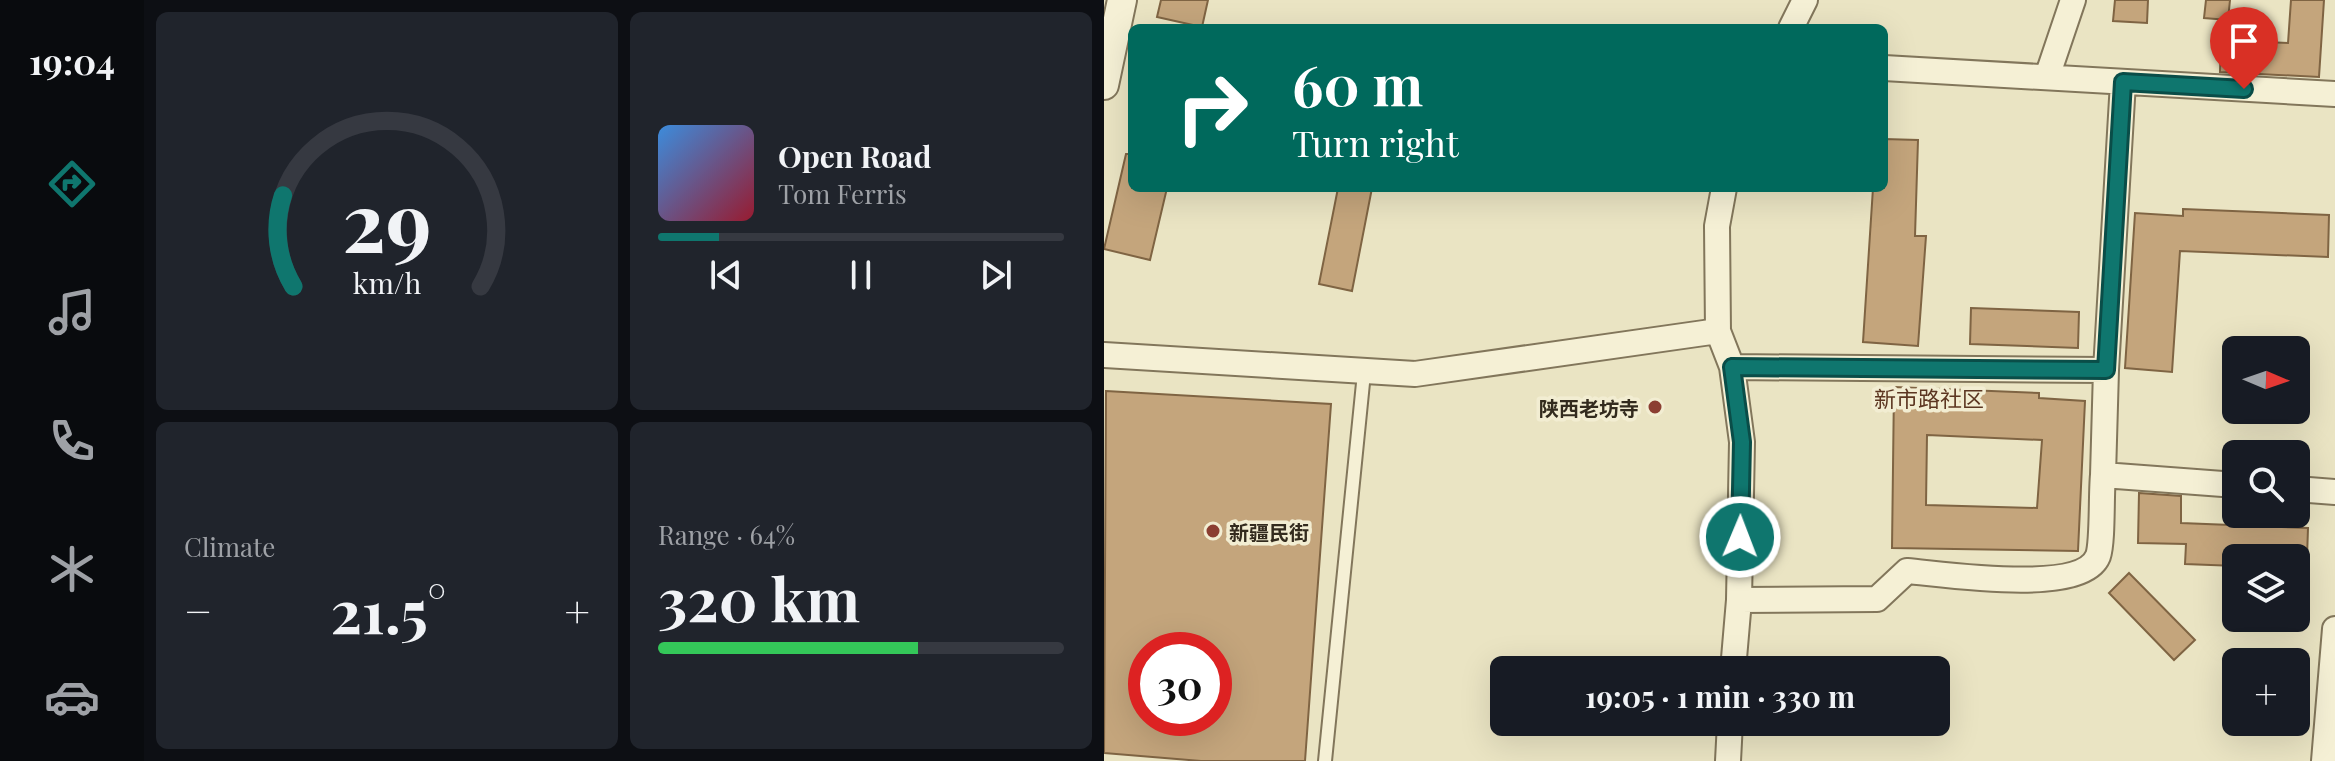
<!DOCTYPE html>
<meta charset="utf-8">
<style>
body{margin:0;font-family:"Playfair Display","Noto Sans SC",serif;background:#20242c;color:#f1f3f6;height:100vh;display:flex;flex-direction:column;font-size:30px;white-space:nowrap}
*{box-sizing:border-box;margin:0}
p{font-size:26px;color:#9ea1a6}
.icon{flex:none;width:44px;height:44px;fill:none;stroke:currentColor;stroke-width:2;stroke-linecap:round;stroke-linejoin:round}
.map{position:relative;flex:1;overflow:hidden}
.side{display:flex;flex-direction:column;gap:12px;padding:12px;background:#0d0f14;width:960px}
.side>*{flex:none}
.hud{position:absolute;left:24px;top:24px;width:760px;height:168px;border-radius:12px;box-shadow:0 8px 32px #0002;background:#00695c;color:#fff;overflow:hidden}
.needle{width:52px;rotate:92deg}
.buttons{position:absolute;left:1118px;top:336px;display:grid;gap:16px}
.buttons a{display:grid;place-items:center;width:88px;height:88px;border-radius:12px;background:#171b24;box-shadow:0 8px 32px #0002;font-size:40px}
.speed{position:absolute;left:24px;top:632px;display:flex;gap:16px;font-size:40px;font-weight:700;text-align:center}
.speed>*{display:grid;place-content:center;width:104px;height:104px;border-radius:50%;background:#171b24;box-shadow:0 8px 32px #0002;line-height:1}
.speed .limit{border:12px solid #d22;background:#fff;color:#111}
.pin{position:absolute;display:grid;place-items:center;width:68px;height:68px;color:#fff;margin:-82px -34px;border-radius:50% 50% 50% 0;rotate:-45deg;box-shadow:0 0 8px #0007}
.pin .icon{rotate:45deg}
.me{position:absolute;width:88px;margin:-44px;rotate:1deg;stroke-linejoin:round;filter:drop-shadow(0 0 6px #0008)}
.turn{display:flex;align-items:center;gap:28px;height:168px;padding:0 32px;font-size:36px}
.turn .icon{width:104px;height:104px;stroke-width:2.5}
.turn b{display:block;font-size:56px;line-height:68px}
.big{font-size:60px;font-weight:700;line-height:1.1}
.side .widget{flex:1;display:flex;flex-direction:column;justify-content:center;gap:12px;min-width:0;padding:0 28px;border-radius:12px;background:#20242c}
.side .dial{align-items:center;gap:0}
.dial svg{height:208px;overflow:visible;fill:none;stroke:#363941;stroke-width:7;stroke-linecap:round;text-anchor:middle}
.dial text{fill:#f1f3f6;stroke:none}
.song{display:flex;align-items:center;gap:24px}
.cover{width:96px;height:96px;border-radius:12px;background:linear-gradient(135deg,hsl(210 70% 55%),hsl(350 70% 35%))}
.played{height:8px;border-radius:4px;background:linear-gradient(90deg,#0f766e 15%,#363941 15%)}
.keys{display:flex;justify-content:space-around;direction:ltr}
.heat{display:flex;justify-content:space-between;align-items:center;font-size:44px;direction:ltr}
.charge{height:12px;border-radius:6px;background:linear-gradient(90deg,#34c759 64%,#363941 0)}
.side .tiles{flex:1;display:grid;gap:12px;grid-template-columns:repeat(2,1fr)}
.trip{position:absolute;left:386px;top:656px;width:460px;height:80px;border-radius:12px;background:#171b24;box-shadow:0 8px 32px #0002;font-weight:700;line-height:80px;text-align:center}
main{display:flex;flex:1;min-height:0}
.tabs{display:flex;flex-direction:column;width:144px;justify-content:space-around;align-items:center;background:#090b0e;color:#9ea1a6}
.tabs .icon{width:56px;height:56px}
.tabs .on{color:#0f766e}
.tabs b{font-size:36px;color:#f1f3f6}
.map>svg:first-child{display:block}
.building{fill:#c4a57c;stroke:#7f6443;stroke-width:2;fill-rule:evenodd}
.lines{fill:none;stroke-linecap:round;stroke-linejoin:round}
.service-casing{stroke:#82765b;stroke-width:16}
.minor-casing{stroke:#82765b;stroke-width:28}
.tertiary-casing{stroke:#82765b;stroke-width:32}
.service{stroke:#f5f0d5;stroke-width:12}
.minor{stroke:#f5f0d5;stroke-width:24}
.tertiary{stroke:#f5f0d5;stroke-width:28}
.route-casing{stroke:#0a4d48;stroke-width:20}
.route{stroke:#0f766e;stroke-width:14}
.poi-dot{fill:#8b3e31;stroke:#f2edd2;stroke-width:3}
.labels{text-anchor:middle;dominant-baseline:central;stroke-width:7;stroke-linejoin:round;paint-order:stroke}
.poi-label{font-size:20px;font-weight:bold;fill:#332b1e;stroke:#f2edd2;text-anchor:end}
.neighbourhood-label{font-size:22px;fill:#5c3621;stroke:#f2edd2}
</style>
<main>
<nav class="tabs">
<b>19:04</b>
<svg class="icon on" aria-label="directions" viewBox="0 0 24 24"><path d="M12 3l9 9-9 9-9-9zM9 14v-3h6M13 9l2 2-2 2"/></svg>
<svg class="icon" aria-label="music" viewBox="0 0 24 24"><path d="M9 18V5l10-2v13"/><circle cx="6" cy="18" r="3"/><circle cx="16" cy="16" r="3"/></svg>
<svg class="icon" aria-label="phone" viewBox="0 0 24 24"><path d="M5 4h4l2 5-3 2q2 4 5 5l2-3 5 2v4C11 20 4 13 5 4z"/></svg>
<svg class="icon" aria-label="climate" viewBox="0 0 24 24"><path d="M12 3v18M4 7l16 10M4 17L20 7"/></svg>
<svg class="icon" aria-label="car" viewBox="0 0 24 24"><path d="M5 17H2v-5l4-1 3-4h7l3 4 3 1v5h-3M9 17h6M6 11h13"/><circle cx="7" cy="17" r="2"/><circle cx="17" cy="17" r="2"/></svg>
</nav>
<section class="side">
<div class="tiles">
<div class="widget dial"><svg viewBox="0 0 100 80">
<path d="M14 69A42 42 0 1 1 86 69"/>
<path d="M14 69A42 42 0 0 1 10 34" stroke="#0f766e"/>
<text x="50" y="56" font-size="32" font-weight="700">29</text>
<text x="50" y="72" font-size="11">km/h</text>
</svg></div>
<div class="widget">
<div class="song"><i class="cover"></i><div><b>Open Road</b><p>Tom Ferris</p></div></div>
<div class="played"></div>
<div class="keys"><svg class="icon" aria-label="previous" viewBox="0 0 24 24"><path d="M18 5L8 12l10 7zM5 5v14"/></svg><svg class="icon" aria-label="pause" viewBox="0 0 24 24"><path d="M8 5v14M16 5v14"/></svg><svg class="icon" aria-label="next" viewBox="0 0 24 24"><path d="M6 5l10 7-10 7zM19 5v14"/></svg></div>
</div>
<div class="widget"><p>Climate</p>
<div class="heat"><a>−</a><b class="big">21.5°</b><a>+</a></div>
</div>
<div class="widget"><p>Range · 64%</p><b class="big">320 km</b><div class="charge"></div></div>
</div>
</section>
<div class="map">
<svg width="1231" height="761" viewBox="0 0 1231 761">
<rect width="100%" height="100%" fill="#eae4c3"/>
<path class="building" d="M57,0H104L98,27L53,17Z
M1011,0H1044L1043,23L1009,21Z
M1102,0H1126L1124,20L1100,18Z
M1187,0H1220L1215,77L1116,72L1117,40L1184,43Z
M780,139L814,140L811,236H822L814,346L759,342L769,188H780Z
M22,154H28V188H63L46,260L0,249Z
M234,188H268L248,291L215,284Z
M1079,209L1225,215L1224,257L1076,251L1068,372L1021,368L1031,213L1079,216Z
M867,308L975,312L974,348L866,344Z
M790,387L935,393V398L981,401L974,551L788,548ZM823,435L938,440L933,508L822,505Z
M2,391L227,404L201,761H97L0,753ZM42,650H110V718H42Z
M1035,493L1077,496V523L1204,528L1203,558H1132V566L1081,564L1082,544L1034,543Z
M1025,573L1091,640L1070,660L1005,593Z"/>
<g class="lines">
<defs>
<path id="service" d="M221,761L260,373"/>
<path id="minor" d="M687,28L701,0
M780,68L1231,94
M943,77L969,0
M620,188L613,226L614,331L628,367L638,442L635,600L629,670
M0,355L311,374L614,331
M628,367L1002,370L1019,82
M1002,370L999,475L1132,485
M1192,489L1231,492
M635,600L773,599L803,571C840,574 978,596 994,556C999,542 997,493 999,475
M624,761L626,722
M1220,761L1231,629"/>
<path id="tertiary" d="M0,85L18,0"/>
</defs>
<use href="#service" class="service-casing"/>
<use href="#minor" class="minor-casing"/>
<use href="#tertiary" class="tertiary-casing"/>
<use href="#service" class="service"/>
<use href="#minor" class="minor"/>
<use href="#tertiary" class="tertiary"/>
</g>
<g class="lines">
<defs>
<path id="route" d="M636,537L638,442L628,367L1002,370L1019,82L1140,89"/>
</defs>
<use href="#route" class="route-casing"/>
<use href="#route" class="route"/>
</g>
<g class="poi-dot">
<circle cx="551" cy="407" r="8"/>
<circle cx="109" cy="531" r="8"/>
</g>
<g class="labels">
<g class="poi-label">
<text x="535" y="407">陕西老坊寺</text>
<text x="125" y="531" text-anchor="start">新疆民街</text>
</g>
<g class="neighbourhood-label">
<text x="825" y="398">新市路社区</text>
</g>
</g>
</svg>
<div class="buttons">
<a><svg class="needle" viewBox="-14 -14 28 28"><path d="M0-13l5 13h-10z" fill="#e53935"/><path d="M0 13l5-13h-10z" fill="#9ea1a6"/></svg></a>
<a><svg class="icon" aria-label="search" viewBox="0 0 24 24"><circle cx="10" cy="10" r="6"/><path d="M15 15l6 6"/></svg></a>
<a><svg class="icon" aria-label="layers" viewBox="0 0 24 24"><path d="M12 4l9 5-9 5-9-5zM3 14l9 5 9-5"/></svg></a>
<a>+</a>
</div>
<div class="speed"><div class="limit">30</div></div>
<div class="pin" style="left:1140px;top:89px;background:#d93025"><svg class="icon" aria-label="arrive" viewBox="0 0 24 24"><path d="M6 21V4h12l-3 4 3 4H6"/></svg></div>
<svg class="me" style="left:636px;top:537px" viewBox="-20 -20 40 40"><circle r="17" fill="#0f766e" stroke="#fff" stroke-width="3"/><path d="M0-11L8 9 0 5-8 9z" fill="#fff"/></svg>
<div class="trip">19:05 · 1 min · 330 m</div>
<div class="hud">
<div class="turn"><svg class="icon" aria-label="right" viewBox="0 0 24 24"><path d="M7 20v-9h11M14 6l5 5-5 5"/></svg><div><b>60 m</b>Turn right</div></div>
</div>
</div>
</main>
